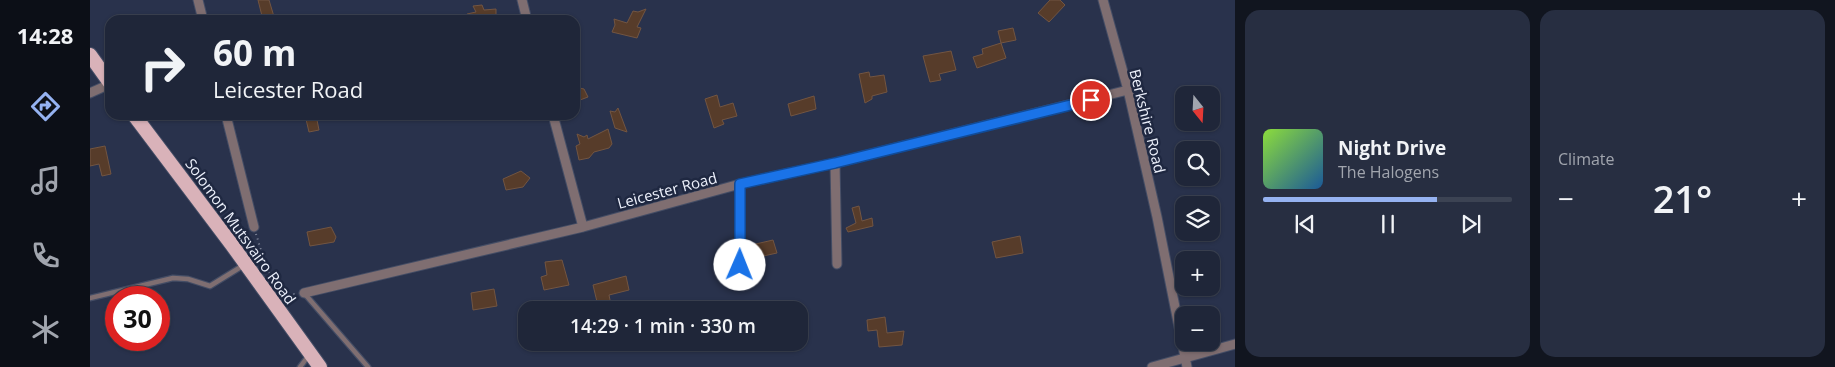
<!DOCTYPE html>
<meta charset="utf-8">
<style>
body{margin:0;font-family:"Open Sans",sans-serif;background:#272e41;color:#f1f3f6;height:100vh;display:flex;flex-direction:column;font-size:19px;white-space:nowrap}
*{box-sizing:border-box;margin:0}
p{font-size:16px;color:#a1a5ae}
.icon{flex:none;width:28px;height:28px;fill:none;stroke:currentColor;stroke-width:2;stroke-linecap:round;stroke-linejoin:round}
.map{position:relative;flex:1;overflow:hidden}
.details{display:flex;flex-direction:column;gap:10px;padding:10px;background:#11151f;width:600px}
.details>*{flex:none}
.top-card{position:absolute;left:15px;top:15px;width:475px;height:105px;border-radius:15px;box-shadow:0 1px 4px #0004,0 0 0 1px #3c4353;background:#1f2639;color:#f1f3f6;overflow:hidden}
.needle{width:32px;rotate:162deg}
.tools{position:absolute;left:1085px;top:86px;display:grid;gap:10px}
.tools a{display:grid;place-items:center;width:45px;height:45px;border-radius:10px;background:#1f2639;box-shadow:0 1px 4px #0004,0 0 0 1px #3c4353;font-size:25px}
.speed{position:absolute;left:15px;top:286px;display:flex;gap:10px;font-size:25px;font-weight:700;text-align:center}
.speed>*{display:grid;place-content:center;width:65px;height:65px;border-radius:50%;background:#1f2639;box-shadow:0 1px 4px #0004,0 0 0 1px #3c4353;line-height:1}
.speed .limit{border:8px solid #d22;background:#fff;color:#111}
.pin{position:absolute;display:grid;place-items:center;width:42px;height:42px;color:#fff;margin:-21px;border:2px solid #fff;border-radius:50%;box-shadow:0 1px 5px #0007}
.me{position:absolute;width:55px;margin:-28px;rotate:1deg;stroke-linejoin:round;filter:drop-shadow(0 0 4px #0008)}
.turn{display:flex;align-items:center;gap:18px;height:105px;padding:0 25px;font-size:22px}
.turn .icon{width:65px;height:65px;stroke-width:2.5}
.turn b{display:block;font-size:35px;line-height:42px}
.big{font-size:38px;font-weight:600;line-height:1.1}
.details .card{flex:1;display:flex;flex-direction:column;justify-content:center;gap:8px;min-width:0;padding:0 18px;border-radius:15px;background:#272e41}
.song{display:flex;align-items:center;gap:15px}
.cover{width:60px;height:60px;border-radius:8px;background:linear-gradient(135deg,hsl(90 70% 55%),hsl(210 70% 35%))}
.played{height:5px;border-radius:2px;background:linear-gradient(90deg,#95b2f1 70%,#3c4353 70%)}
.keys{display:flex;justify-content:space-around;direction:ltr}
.heat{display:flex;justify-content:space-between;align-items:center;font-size:28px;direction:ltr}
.details .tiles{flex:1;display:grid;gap:10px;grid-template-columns:repeat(2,1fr)}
.trip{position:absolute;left:428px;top:301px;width:290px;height:50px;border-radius:15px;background:#1f2639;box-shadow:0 1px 4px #0004,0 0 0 1px #3c4353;font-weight:600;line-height:50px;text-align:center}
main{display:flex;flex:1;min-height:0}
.menu{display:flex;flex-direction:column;width:90px;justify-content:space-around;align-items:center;background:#0c0f17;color:#a1a5ae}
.menu .icon{width:35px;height:35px}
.menu .active{color:#95b2f1}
.menu b{font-size:22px;color:#f1f3f6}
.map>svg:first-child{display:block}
.building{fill:#573c2a;stroke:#725542}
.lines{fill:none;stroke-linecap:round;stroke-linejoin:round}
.service-casing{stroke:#444d65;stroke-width:7}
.minor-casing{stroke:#444d65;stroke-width:11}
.trunk-casing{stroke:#444d65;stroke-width:16}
.path{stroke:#878ea1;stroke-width:2;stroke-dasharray:1 4;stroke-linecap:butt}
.service{stroke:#7f6e71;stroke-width:4.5}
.minor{stroke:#7f6e71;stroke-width:9}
.trunk{stroke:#d9b2b9;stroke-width:14}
.route-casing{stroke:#114b97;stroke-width:12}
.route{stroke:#1a73e8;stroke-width:9}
.labels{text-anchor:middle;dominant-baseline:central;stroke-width:5;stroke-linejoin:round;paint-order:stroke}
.street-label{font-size:15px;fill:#edf1fc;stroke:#1f2841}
</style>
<main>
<nav class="menu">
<b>14:28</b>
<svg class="icon active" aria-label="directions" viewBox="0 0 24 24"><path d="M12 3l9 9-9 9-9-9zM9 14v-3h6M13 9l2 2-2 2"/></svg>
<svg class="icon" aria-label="music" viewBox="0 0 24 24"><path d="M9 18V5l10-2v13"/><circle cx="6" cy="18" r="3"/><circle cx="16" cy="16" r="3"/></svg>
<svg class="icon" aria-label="phone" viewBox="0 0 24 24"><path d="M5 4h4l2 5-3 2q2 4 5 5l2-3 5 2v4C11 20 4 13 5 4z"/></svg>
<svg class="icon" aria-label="climate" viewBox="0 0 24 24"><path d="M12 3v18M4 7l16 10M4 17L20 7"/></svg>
</nav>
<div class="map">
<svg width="1145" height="367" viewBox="0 0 1145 367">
<rect width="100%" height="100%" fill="#29324c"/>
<path class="building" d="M168,0H179L185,20H173Z
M960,0H970L975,5L959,22L948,13Z
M392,5L394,10L406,9V20H378L377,14L386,12L383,6Z
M556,9L547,27L551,28L547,38L522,32L525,25L524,19L537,23L543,11L548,12Z
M923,28L926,40L911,43L908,31Z
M911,43L916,58L887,68L883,57L893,54L892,49Z
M861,51L866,70L849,74L851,80L840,82L833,56Z
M779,72L780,77L794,75L797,92L782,96V99L775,103L769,74Z
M485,87L494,89L498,97L490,100Z
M627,95L630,107L643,103L647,116L632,120L634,124L624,128L615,99Z
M724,96L726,109L701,116L698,104Z
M528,108L537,132L525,128L520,111L525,112Z
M215,115H226L229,130L219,132Z
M518,129L522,144L519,148L504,152L499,158L489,160L486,146L490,144L487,134L494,137L497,135L498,139Z
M15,146L21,174L12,176L9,164L0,166V149Z
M431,171L440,178L433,187L416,190L413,179Z
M769,206L772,221L782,218L783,226L758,232L756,228L766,223L762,208Z
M241,227L246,237L244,242L220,246L217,232Z
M930,236L933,253L906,258L902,242Z
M683,240L687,253L660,259L657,246Z
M472,260L479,285L454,290L451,277L457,275L455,262Z
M536,276L539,290L519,295L522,310H509L503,285Z
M404,289L407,306L383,310L381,293Z
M795,317L797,333L814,331L812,345L789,347L787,330L778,331L777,320Z"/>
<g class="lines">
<defs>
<path id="service" d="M214,293L278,367
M0,298L83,278L98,279L120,286L154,265
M210,367L219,355"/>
<path id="minor" d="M108,0L113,20
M432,0L437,20
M1013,0L1038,90L1067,217L1097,367
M0,93L20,84
M136,115L164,227
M463,115L493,227
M745,163L747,264
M650,184V265
M214,293L493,227L650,184L745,163L1038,90
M1062,367L1145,344"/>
<path id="trunk" d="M0,55L20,83
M44,115L142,245L230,367"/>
</defs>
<use href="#service" class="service-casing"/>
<use href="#minor" class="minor-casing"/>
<use href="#trunk" class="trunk-casing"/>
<path class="path" d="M166,234C173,254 179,295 206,294"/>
<use href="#service" class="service"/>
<use href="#minor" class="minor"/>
<use href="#trunk" class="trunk"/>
</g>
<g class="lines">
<defs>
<path id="route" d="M650,265V184L745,163L1001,100"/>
</defs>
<use href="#route" class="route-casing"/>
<use href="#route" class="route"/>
</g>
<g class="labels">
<g class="street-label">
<text transform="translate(1058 121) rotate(76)">Berkshire Road</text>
<text transform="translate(577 190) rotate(-15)">Leicester Road</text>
<text transform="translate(151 231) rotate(54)">Solomon Mutsvairo Road</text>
</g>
</g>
</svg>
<div class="tools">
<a><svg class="needle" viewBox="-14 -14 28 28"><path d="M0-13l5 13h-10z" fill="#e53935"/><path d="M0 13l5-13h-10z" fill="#a1a5ae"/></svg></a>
<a><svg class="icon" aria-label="search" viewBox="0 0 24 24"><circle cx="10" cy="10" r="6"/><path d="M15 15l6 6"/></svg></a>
<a><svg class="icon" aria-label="layers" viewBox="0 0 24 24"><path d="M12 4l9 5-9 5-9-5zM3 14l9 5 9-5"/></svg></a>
<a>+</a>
<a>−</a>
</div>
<div class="speed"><div class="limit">30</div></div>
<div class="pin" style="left:1001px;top:100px;background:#d93025"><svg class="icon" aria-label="arrive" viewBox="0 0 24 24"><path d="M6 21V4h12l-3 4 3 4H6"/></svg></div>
<svg class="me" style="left:650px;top:265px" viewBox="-20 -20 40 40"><circle r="19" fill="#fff"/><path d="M0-13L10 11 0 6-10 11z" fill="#1a73e8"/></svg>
<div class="trip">14:29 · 1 min · 330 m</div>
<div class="top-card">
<div class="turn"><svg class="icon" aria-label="right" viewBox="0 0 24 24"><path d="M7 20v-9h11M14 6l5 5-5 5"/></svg><div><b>60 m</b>Leicester Road</div></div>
</div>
</div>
<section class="details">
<div class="tiles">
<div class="card">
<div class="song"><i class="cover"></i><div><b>Night Drive</b><p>The Halogens</p></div></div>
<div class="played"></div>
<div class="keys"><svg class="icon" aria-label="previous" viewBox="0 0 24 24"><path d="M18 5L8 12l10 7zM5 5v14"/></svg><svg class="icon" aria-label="pause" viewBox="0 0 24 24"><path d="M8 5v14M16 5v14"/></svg><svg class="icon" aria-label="next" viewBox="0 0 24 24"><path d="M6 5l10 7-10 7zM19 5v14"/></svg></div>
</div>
<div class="card"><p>Climate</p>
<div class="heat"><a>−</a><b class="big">21°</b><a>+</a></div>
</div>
</div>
</section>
</main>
